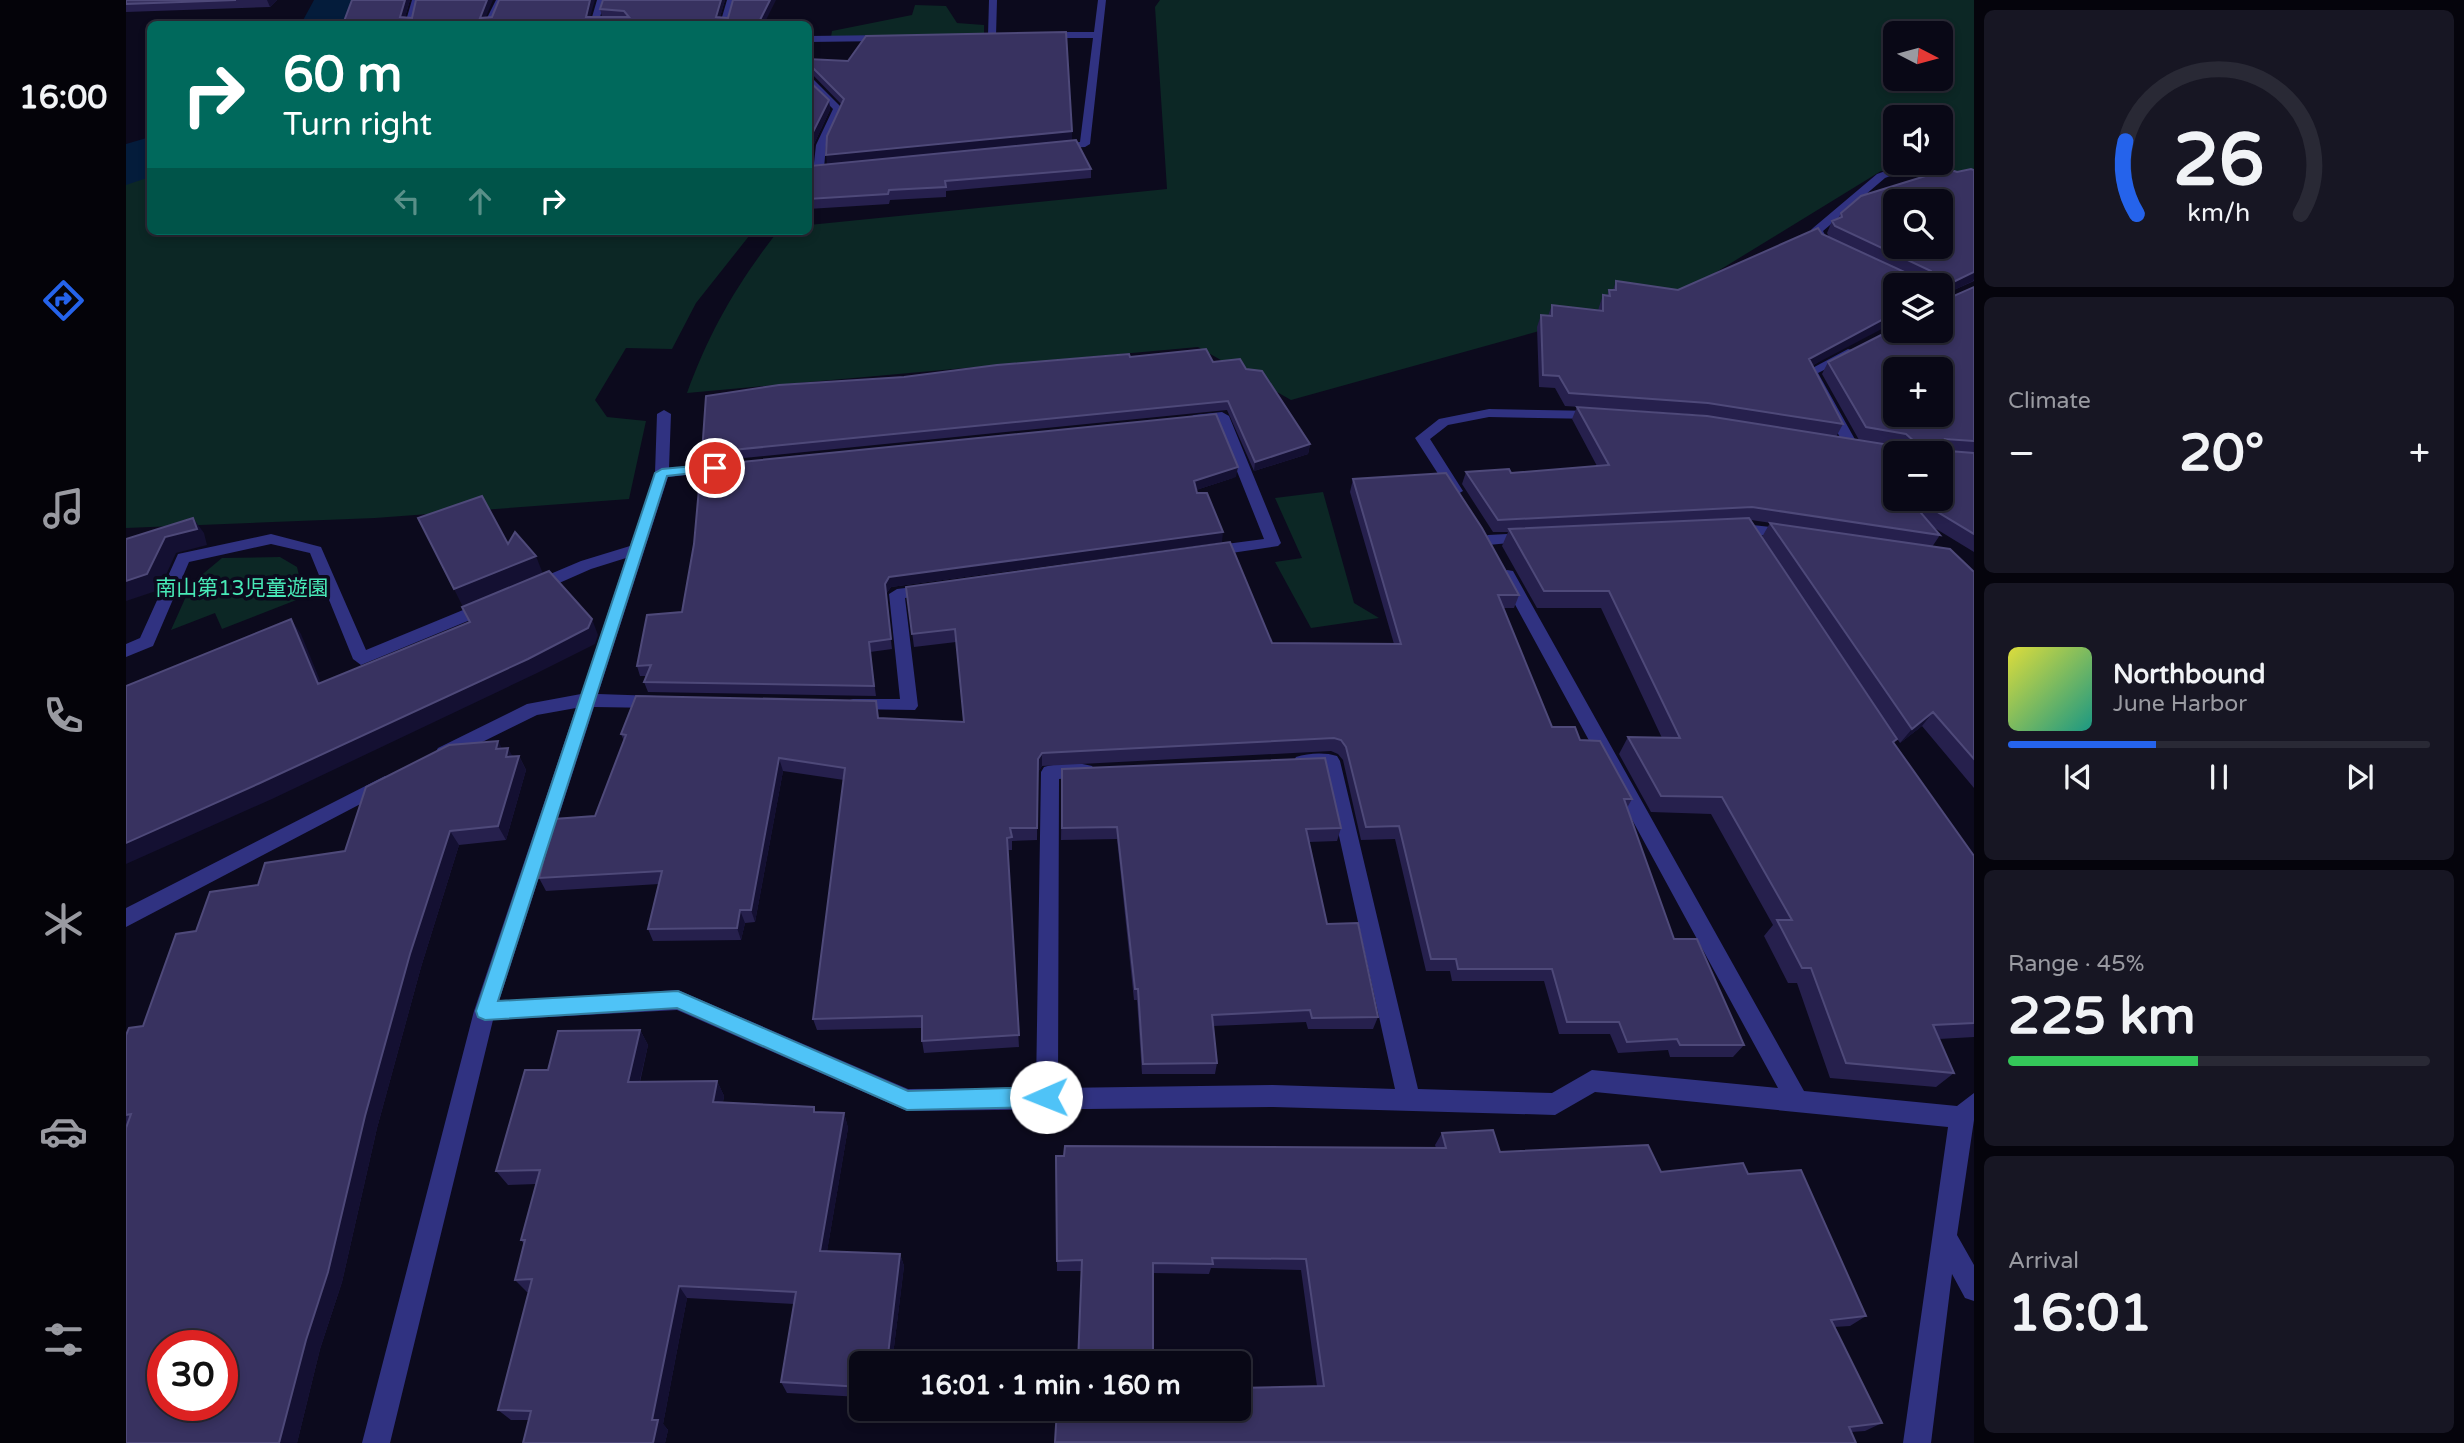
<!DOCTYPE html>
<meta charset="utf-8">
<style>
body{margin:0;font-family:"Varela Round","Noto Sans JP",sans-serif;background:#171623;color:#f1f3f6;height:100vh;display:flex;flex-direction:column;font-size:26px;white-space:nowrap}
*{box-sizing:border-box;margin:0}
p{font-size:23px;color:#999aa1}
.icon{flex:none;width:38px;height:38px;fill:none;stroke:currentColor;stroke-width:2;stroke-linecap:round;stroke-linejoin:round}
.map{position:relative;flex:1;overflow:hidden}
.panel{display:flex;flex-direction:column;gap:10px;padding:10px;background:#05040c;width:490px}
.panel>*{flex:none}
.guide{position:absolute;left:21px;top:21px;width:665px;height:214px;border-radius:10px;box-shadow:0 4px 10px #0003,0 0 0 2px #292935;background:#00695c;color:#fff;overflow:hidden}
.needle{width:46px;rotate:96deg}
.controls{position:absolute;left:1757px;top:21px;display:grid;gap:14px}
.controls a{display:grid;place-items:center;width:70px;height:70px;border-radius:10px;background:#090816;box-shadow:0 4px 10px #0003,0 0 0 2px #292935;font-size:35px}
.speed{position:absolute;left:21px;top:1330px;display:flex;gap:14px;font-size:35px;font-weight:700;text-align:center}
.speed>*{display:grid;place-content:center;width:91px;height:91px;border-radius:50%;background:#090816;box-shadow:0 4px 10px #0003,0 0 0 2px #292935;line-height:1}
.speed .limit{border:10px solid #d22;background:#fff;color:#111}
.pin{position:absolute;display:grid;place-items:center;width:60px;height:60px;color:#fff;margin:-30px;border:4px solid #fff;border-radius:50%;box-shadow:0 2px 7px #0007}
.me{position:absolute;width:77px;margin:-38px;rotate:269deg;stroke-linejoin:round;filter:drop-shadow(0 0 5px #0008)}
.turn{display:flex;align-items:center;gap:24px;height:147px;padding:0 21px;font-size:32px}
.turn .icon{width:91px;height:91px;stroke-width:2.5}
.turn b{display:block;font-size:49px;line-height:60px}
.lanes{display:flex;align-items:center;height:66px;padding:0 21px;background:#0003;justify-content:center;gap:35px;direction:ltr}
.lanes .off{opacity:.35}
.big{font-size:52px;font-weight:700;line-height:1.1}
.panel .widget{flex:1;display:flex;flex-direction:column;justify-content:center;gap:10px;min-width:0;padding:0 24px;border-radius:10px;background:#171623}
.panel .dial{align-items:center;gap:0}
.dial svg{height:182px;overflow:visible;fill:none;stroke:#292935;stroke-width:7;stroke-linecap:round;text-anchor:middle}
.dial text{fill:#f1f3f6;stroke:none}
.song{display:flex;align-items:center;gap:21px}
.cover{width:84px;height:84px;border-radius:10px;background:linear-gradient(135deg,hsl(60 70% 55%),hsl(170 70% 35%))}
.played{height:7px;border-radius:4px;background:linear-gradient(90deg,#2563eb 35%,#292935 35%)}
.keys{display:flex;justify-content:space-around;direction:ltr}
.heat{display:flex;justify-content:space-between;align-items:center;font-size:38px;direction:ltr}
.charge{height:10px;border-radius:5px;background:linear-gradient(90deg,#34c759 45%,#292935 0)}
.trip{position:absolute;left:723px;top:1351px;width:402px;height:70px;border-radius:10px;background:#090816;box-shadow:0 4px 10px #0003,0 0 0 2px #292935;font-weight:700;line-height:70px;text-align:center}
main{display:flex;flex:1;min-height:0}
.dock{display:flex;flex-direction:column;width:126px;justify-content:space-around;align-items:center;background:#040309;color:#999aa1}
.dock .icon{width:49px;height:49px}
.dock .selected{color:#2563eb}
.dock b{font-size:32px;color:#f1f3f6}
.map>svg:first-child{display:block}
.green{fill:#0c2725;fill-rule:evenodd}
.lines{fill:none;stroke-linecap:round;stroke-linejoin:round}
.river{fill:#041c3b;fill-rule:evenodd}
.street{fill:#303281;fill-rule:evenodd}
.wall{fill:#26204d;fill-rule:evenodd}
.shaded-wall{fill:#141032}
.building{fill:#383260;stroke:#4e4979;stroke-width:2;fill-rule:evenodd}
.route{fill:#4fc3f7;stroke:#337fa1;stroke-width:2}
.labels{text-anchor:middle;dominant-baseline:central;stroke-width:7;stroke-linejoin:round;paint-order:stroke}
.park-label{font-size:21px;fill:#48e9b7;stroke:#0c0a1d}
</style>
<main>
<nav class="dock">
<b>16:00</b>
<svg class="icon selected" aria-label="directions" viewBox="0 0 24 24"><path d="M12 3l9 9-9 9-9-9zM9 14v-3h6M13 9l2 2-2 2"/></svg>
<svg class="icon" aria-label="music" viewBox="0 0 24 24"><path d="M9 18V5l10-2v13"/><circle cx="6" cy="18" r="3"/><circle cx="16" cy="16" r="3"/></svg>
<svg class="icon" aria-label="phone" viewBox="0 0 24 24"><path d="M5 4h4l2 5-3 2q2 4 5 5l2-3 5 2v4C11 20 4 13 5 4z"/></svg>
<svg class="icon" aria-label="climate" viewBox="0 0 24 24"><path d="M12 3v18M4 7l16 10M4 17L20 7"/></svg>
<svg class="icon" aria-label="car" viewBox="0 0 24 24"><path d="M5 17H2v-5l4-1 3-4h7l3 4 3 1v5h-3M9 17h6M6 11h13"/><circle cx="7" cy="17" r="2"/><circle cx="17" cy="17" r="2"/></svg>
<svg class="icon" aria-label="filters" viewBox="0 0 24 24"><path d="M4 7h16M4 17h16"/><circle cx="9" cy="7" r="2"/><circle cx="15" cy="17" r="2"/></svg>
</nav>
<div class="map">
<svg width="1848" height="1443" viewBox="0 0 1848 1443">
<rect width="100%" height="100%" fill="#0c0a1d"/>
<path class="green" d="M1034,0H1848V177L1755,171L1561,290L1165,400L1072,347L561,393C584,330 611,284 652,231H682L683,225L1041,189L1029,7ZM1769,33H1815V79H1769ZM1769,117H1815V163H1769Z
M789,5L820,6L831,23L858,25V34L705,37L706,31L786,15Z
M24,170V231H627L570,303L546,349L500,348L469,400L481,417L520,421L503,499L249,518L0,528V173Z
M1197,492L1228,603L1253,618L1185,628L1149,562L1176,558L1149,498Z
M154,557L171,567L178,597L96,629L89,613L45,630L66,583L96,558Z"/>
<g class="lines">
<path class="river" d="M188,0H234L221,24H175Z
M24,137V177L0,185V144Z"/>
<path class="street" d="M286,0H294L287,24H279Z
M370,0H378L366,24H358Z
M471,0H479L472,24H464Z
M601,0H609L602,24H594Z
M863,0H871L870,36L866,39L862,36Z
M972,0H980L964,144L959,147L927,149V145L954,142L967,38H919L915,35L919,32H968Z
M682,36L762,35L766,38L762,41L682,42Z
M682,74L717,109L700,145L698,168H712V172L692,175L687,172L690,145L707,109L682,83Z
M1771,167L1848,172V178L1772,173L1759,178L1697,231L1701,239L1709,243V247L1692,243L1685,230L1687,228L1751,174Z
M1722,349L1726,350V356L1692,373L1731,443L1724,447L1717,443L1679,372Z
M1363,409L1471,411L1478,415L1471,419L1363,417L1322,425L1304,439L1337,491L1330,495L1325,494L1289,438L1313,419Z
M538,410L545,414L543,468L598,463L605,467L598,471L542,477L472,694L531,696L540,702L531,708L468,707L373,1001L552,990L782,1089L910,1088L915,772L918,767C931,763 953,762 966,766L969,771L966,776L933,779L932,1088L1147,1085L1269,1089L1198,768L1170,767L1167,762L1170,757C1182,753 1199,752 1211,756L1214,761L1292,1089L1426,1093L1466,1070L1652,1088L1373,575L1381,570L1387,571L1678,1091L1831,1106L1848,1093V1120L1831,1235L1848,1265V1301L1839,1298L1826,1274L1805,1443H1777L1822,1127L1469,1092L1429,1115L1147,1107L781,1111L551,1010L367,1020L264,1443H236L348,1011L450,708L411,715L324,758H312L309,753L312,748L401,704L455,694L500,558L465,569L415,591L409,592L401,587L403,583L455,561L504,546L529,473L531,414Z
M1096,412L1103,416L1155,543L1152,546L1085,556L1077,551L1085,546L1138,539L1091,421L1068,423L1061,419L1068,415Z
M1608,523L1664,529L1672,534L1664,539L1603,531L1601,528L1603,525Z
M1402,533L1407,535L1410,538L1407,541L1362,545L1354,540L1362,535Z
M145,534L195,547L240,650L354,603H366L368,607L366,611L235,665L227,659L184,553L145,544L63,562L27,646L0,657V644L14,638L52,554Z
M804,585L812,590L810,594L779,598L792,706L789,710L721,709L718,705L721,701L727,699H774L763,594L771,589Z
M259,776L265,778L268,783L265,788L0,927V908Z"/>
</g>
<path class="wall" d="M0,0H151L144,7L0,12Z
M284,0L279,17H476L474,9L599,0L594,17L638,24H217Z
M682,59L946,140L802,155L965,169V178L820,191V197L764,200L763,204L682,209V80L703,100L704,110L688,144L687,166L701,165L716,105L684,72H682Z
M1848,170V281L1821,293V299L1848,287V552L1807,527L1814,535L1806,547L1848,572V788L1796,726L1774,743L1636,537L1644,523L1692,530L1625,520L1768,743L1848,856V1037L1813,1039L1828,1073L1810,1087L1704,1078L1671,983H1662L1638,936L1647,925L1585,814L1525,812L1493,754L1502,737L1536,738L1475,608H1411L1376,546L1382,532H1367L1336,484L1340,472L1385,473L1471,466L1446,419L1451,407L1773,447L1733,440L1696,374L1702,362L1815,331V285L1686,366L1717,424L1710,437L1576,415L1439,406L1429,388L1413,387L1411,327L1415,315L1422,316L1426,305L1472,311L1473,307L1477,295L1481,296L1483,290H1487L1490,281L1552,290L1696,234L1703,237L1701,233L1706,221L1712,219L1715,213L1831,172ZM1815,453V499H1769Z
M1004,357L1087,362L1120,369L1184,444L1182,454L1128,471L1101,410L578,462L576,453L778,377Z
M1110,477L1070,490L1071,493L1096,542L765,587L760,594L766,649L744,652L750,696L522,692L518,682L521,676H514L511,666L556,612Z
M1227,479L1393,595L1388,608H1377L1426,727L1454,740L1506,799L1501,808L1548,939L1618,1045L1607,1057H1544L1542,1050L1492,1053L1484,1034H1433L1418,981H1326L1324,971H1300L1269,839L1235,840L1217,760L1212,754L1205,751L916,766L912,772L911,840L886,841V850H882L893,1047L798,1053L796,1041V1028L691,1030L687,1019L718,780L657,771L629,922L619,923L615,940L527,941L522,929L533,884L420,891L413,878L469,816L498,741L495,734L752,718L838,722L830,642L788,647L780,587L1146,643L1268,644L1224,492Z
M376,748L387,756H393L400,770L380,840L333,845L295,967L251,1128L216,1282L194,1349L171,1443H0V1035L17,1026L70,931L132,885L219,851Z
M936,769L1215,828L1211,841L1183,842L1201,924L1252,1017L1247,1029H1182L1180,1022L1087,1026L1091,1063L1089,1074H1016L1011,1000H1008L991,839L935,840Z
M514,1030L522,1045L514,1082L591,1081L598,1096L597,1102L689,1112L718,1113L722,1128L701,1251L774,1254L778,1266L766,1363H735V1397L661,1393L655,1382L668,1304L561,1298L537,1424L542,1430L539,1443H397L403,1420H385L372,1410L403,1292H401L389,1280L398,1244L395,1240L410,1184L382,1185L370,1171L422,1070Z
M1316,1133L1374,1152L1535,1172L1622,1174L1740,1316L1724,1326L1708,1327L1756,1423L1739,1431L1725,1432L1730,1443H929L931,1409L1191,1386L1175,1270L1085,1268L1083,1274L1027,1273L952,1363L956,1271H931L930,1156L1310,1148L1309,1145Z"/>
<path class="shaded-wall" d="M141,0H151L144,7Z
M279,0H284L277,24L274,17Z
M361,0H367L357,24L354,18Z
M464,0H469L462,24L460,17Z
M595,0H599L592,24L590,17Z
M644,0H650L638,24H632Z
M703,100L704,110L688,144L686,176L685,166L686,134Z
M946,131V140L701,165L700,155Z
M1848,272V279L1847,281L1815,296L1821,285Z
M1769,313V322L1676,371L1683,359Z
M1184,444L1182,454L1128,471L1129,462Z
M1112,467L1110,477L1067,491L1068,481Z
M67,518L78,533L81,545L50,553L33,590L0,601V581L39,537Z
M1097,532L1096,542L765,587L760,594L766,649L759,584L763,577Z
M410,556L417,574L337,607L328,589Z
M165,619L175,634L202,700L192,684Z
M466,619L472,635L469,644L409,674L146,799L0,864V843Z
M1807,712L1796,726L1774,743L1786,729Z
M372,741L380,756L370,749Z
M382,748L390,763L380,757Z
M916,753V766L912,772L911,840L912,759Z
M393,756L400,770L380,840L372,826Z
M653,758L657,771L629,922L625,910Z
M324,831L333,845L295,967L251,1128L216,1282L194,1349L171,1443H153L239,1116L284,954Z
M614,910L619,923L615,940L611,928Z
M514,1030L522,1045L510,1097L502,1082Z
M591,1081L598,1096L594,1117L587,1102Z
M718,1113L722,1128L699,1263L694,1251Z
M774,1254L778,1266L766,1363H761Z
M553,1286L561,1298L537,1424L542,1430L539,1443H527L526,1420Z"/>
<path class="building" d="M0,0H110L0,4Z
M226,0H279L274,17L286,18L290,0H361L354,18L366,17L373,0H464L460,17H503L498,11L474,9L477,0H595L590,17L602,18L607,0H644L632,24H217Z
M940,32L946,131L700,155L701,136L718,99L682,63V59L722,61L740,36Z
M682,80L703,100L686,134L685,166L950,140L965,169L819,181L820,187L763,190L762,194L682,199Z
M1822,169L1831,172L1845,169L1848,170V272L1821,285V299L1848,287V441L1819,439L1823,451L1848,453V534L1790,499H1815V453H1769V499H1783L1814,535L1626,507L1372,520L1340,472L1383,469L1385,473L1483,465L1451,407L1581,416L1776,447L1779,443L1789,442L1780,434L1740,427L1702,362L1769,328V331H1815V285H1769V313L1683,359L1717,424L1582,403L1443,393L1433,376L1417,375L1415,315L1426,316V305L1477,311V295L1484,296L1483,290H1490V281L1552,290L1692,228L1696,234L1787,276L1806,275L1805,271L1709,226L1706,221L1716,217L1715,213L1735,196ZM1769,201H1815V247H1769ZM1769,369H1815V415H1769Z
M1080,349L1087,362L1114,359L1120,369L1136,371L1184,444L1129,462L1102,401L576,453L580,396L653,385L778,377L871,365L1003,354L1004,357Z
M1090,414L1112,467L1068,481L1071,493H1081L1097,532L763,577L759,584L765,639L743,642L748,686L518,682L525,665L511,666L521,615L556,612L568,544L575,466Z
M1320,473L1356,528L1393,595H1372L1426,727H1449L1454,740L1474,741L1506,799H1498L1548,939H1571L1618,1045H1554L1551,1039L1501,1042L1493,1022H1441L1426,969H1332L1330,959H1305L1273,826L1240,827L1220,747L1215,740L1208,738L916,753L912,759L911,828H884L886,837L881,838L893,1035L796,1041V1016L687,1019L719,768L653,758L625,910H614L611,928L522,929L536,871L413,878L428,819L469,816L500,735L495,734L510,696L750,701L752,718L838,722L829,629L786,634L780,587L1104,542L1146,643L1275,644L1227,479Z
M356,496L382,544L389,532L410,556L328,589L292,518Z
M67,518L71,529L39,537L21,574L0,581V539Z
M1623,518L1771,739L1767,742L1848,856V1023L1807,1025L1828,1073L1720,1063L1685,968H1676L1651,920H1666L1596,797L1535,796L1502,737L1554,738L1483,591H1418L1383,529Z
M1644,523L1824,549L1848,572V759L1807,712L1786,729Z
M423,571L466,619L462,628L402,659L134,783L0,843V686L165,619L192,684L344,622L336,607Z
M372,741L370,749L382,748L380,757L393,756L372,826L324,831L284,954L239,1116L202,1272L180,1340L153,1443H0V1128L5,1114L0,1115V1035L3,1028L17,1026L50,934L70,931L84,892L132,885L139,863L219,851L240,787L323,745ZM37,1346H96V1405H37Z
M1199,758L1215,828L1180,829L1201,924L1232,923L1252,1017L1186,1018L1184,1010L1086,1015L1091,1063L1017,1064L1012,989H1009L991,827L936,828V769Z
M514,1030L502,1082L591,1081L587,1102L688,1107V1112L718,1113L694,1251L774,1254L761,1363H735V1387L655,1382L670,1292L553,1286L526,1420H532L527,1443H397L405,1411L372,1410L406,1279L389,1280L399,1240H395L414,1170L370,1171L399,1070H422L432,1031Z
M1367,1130L1374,1152L1522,1145L1535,1172L1617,1163L1622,1174L1675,1170L1740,1316L1705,1320L1756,1423L1723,1427L1730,1443L929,1442L931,1409H1113V1388L1198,1386L1180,1259L1086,1258L1087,1264L1027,1263V1362L1106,1363H952L956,1260L931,1261L930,1156H938L939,1146L1320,1148L1316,1133Z"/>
<path class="route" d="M589,464L595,468L593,470L541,476L372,1001L552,991L782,1091L920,1087L928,1090L931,1097L928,1104L920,1107L781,1110L551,1008L359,1020L352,1017L350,1011L529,473L536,469Z"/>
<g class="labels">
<g class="park-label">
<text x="116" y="588">南山第13児童遊園</text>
</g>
</g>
</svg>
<div class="controls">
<a><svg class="needle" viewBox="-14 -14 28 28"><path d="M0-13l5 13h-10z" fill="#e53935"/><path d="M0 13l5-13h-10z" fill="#999aa1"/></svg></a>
<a><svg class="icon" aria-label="sound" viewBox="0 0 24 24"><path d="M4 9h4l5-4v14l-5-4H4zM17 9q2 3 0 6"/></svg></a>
<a><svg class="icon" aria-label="search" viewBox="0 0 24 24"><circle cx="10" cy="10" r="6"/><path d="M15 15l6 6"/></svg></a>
<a><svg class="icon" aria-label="layers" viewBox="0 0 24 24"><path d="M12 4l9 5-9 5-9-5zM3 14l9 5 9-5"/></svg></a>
<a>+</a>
<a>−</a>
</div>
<div class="speed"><div class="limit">30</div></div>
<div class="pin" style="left:589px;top:468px;background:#d93025"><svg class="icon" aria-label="arrive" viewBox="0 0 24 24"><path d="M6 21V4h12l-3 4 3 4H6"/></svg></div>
<svg class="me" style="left:920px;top:1097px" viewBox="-20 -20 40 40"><circle r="19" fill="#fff"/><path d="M0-13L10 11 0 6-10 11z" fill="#4fc3f7"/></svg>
<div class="trip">16:01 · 1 min · 160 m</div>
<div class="guide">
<div class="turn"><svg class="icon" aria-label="right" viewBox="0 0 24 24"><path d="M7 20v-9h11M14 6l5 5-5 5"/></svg><div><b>60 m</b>Turn right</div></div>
<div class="lanes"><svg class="icon off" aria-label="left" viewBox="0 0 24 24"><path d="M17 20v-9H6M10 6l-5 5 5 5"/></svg><svg class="icon off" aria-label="ahead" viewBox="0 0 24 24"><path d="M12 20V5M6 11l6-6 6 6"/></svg><svg class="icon" aria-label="right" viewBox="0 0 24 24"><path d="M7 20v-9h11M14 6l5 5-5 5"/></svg></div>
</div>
</div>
<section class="panel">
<div class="widget dial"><svg viewBox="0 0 100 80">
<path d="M14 69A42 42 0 1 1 86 69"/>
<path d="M14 69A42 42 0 0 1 9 37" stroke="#2563eb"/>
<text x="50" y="56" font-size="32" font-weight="700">26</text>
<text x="50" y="72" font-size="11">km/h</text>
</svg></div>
<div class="widget"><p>Climate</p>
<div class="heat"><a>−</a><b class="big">20°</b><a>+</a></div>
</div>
<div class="widget">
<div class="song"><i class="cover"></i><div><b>Northbound</b><p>June Harbor</p></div></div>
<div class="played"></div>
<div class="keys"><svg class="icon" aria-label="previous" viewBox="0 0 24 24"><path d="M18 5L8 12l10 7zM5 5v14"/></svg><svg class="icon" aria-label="pause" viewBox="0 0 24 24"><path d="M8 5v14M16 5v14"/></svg><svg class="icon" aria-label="next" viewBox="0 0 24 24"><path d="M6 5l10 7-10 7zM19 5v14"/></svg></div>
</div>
<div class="widget"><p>Range · 45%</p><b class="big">225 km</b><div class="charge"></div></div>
<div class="widget"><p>Arrival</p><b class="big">16:01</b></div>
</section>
</main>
